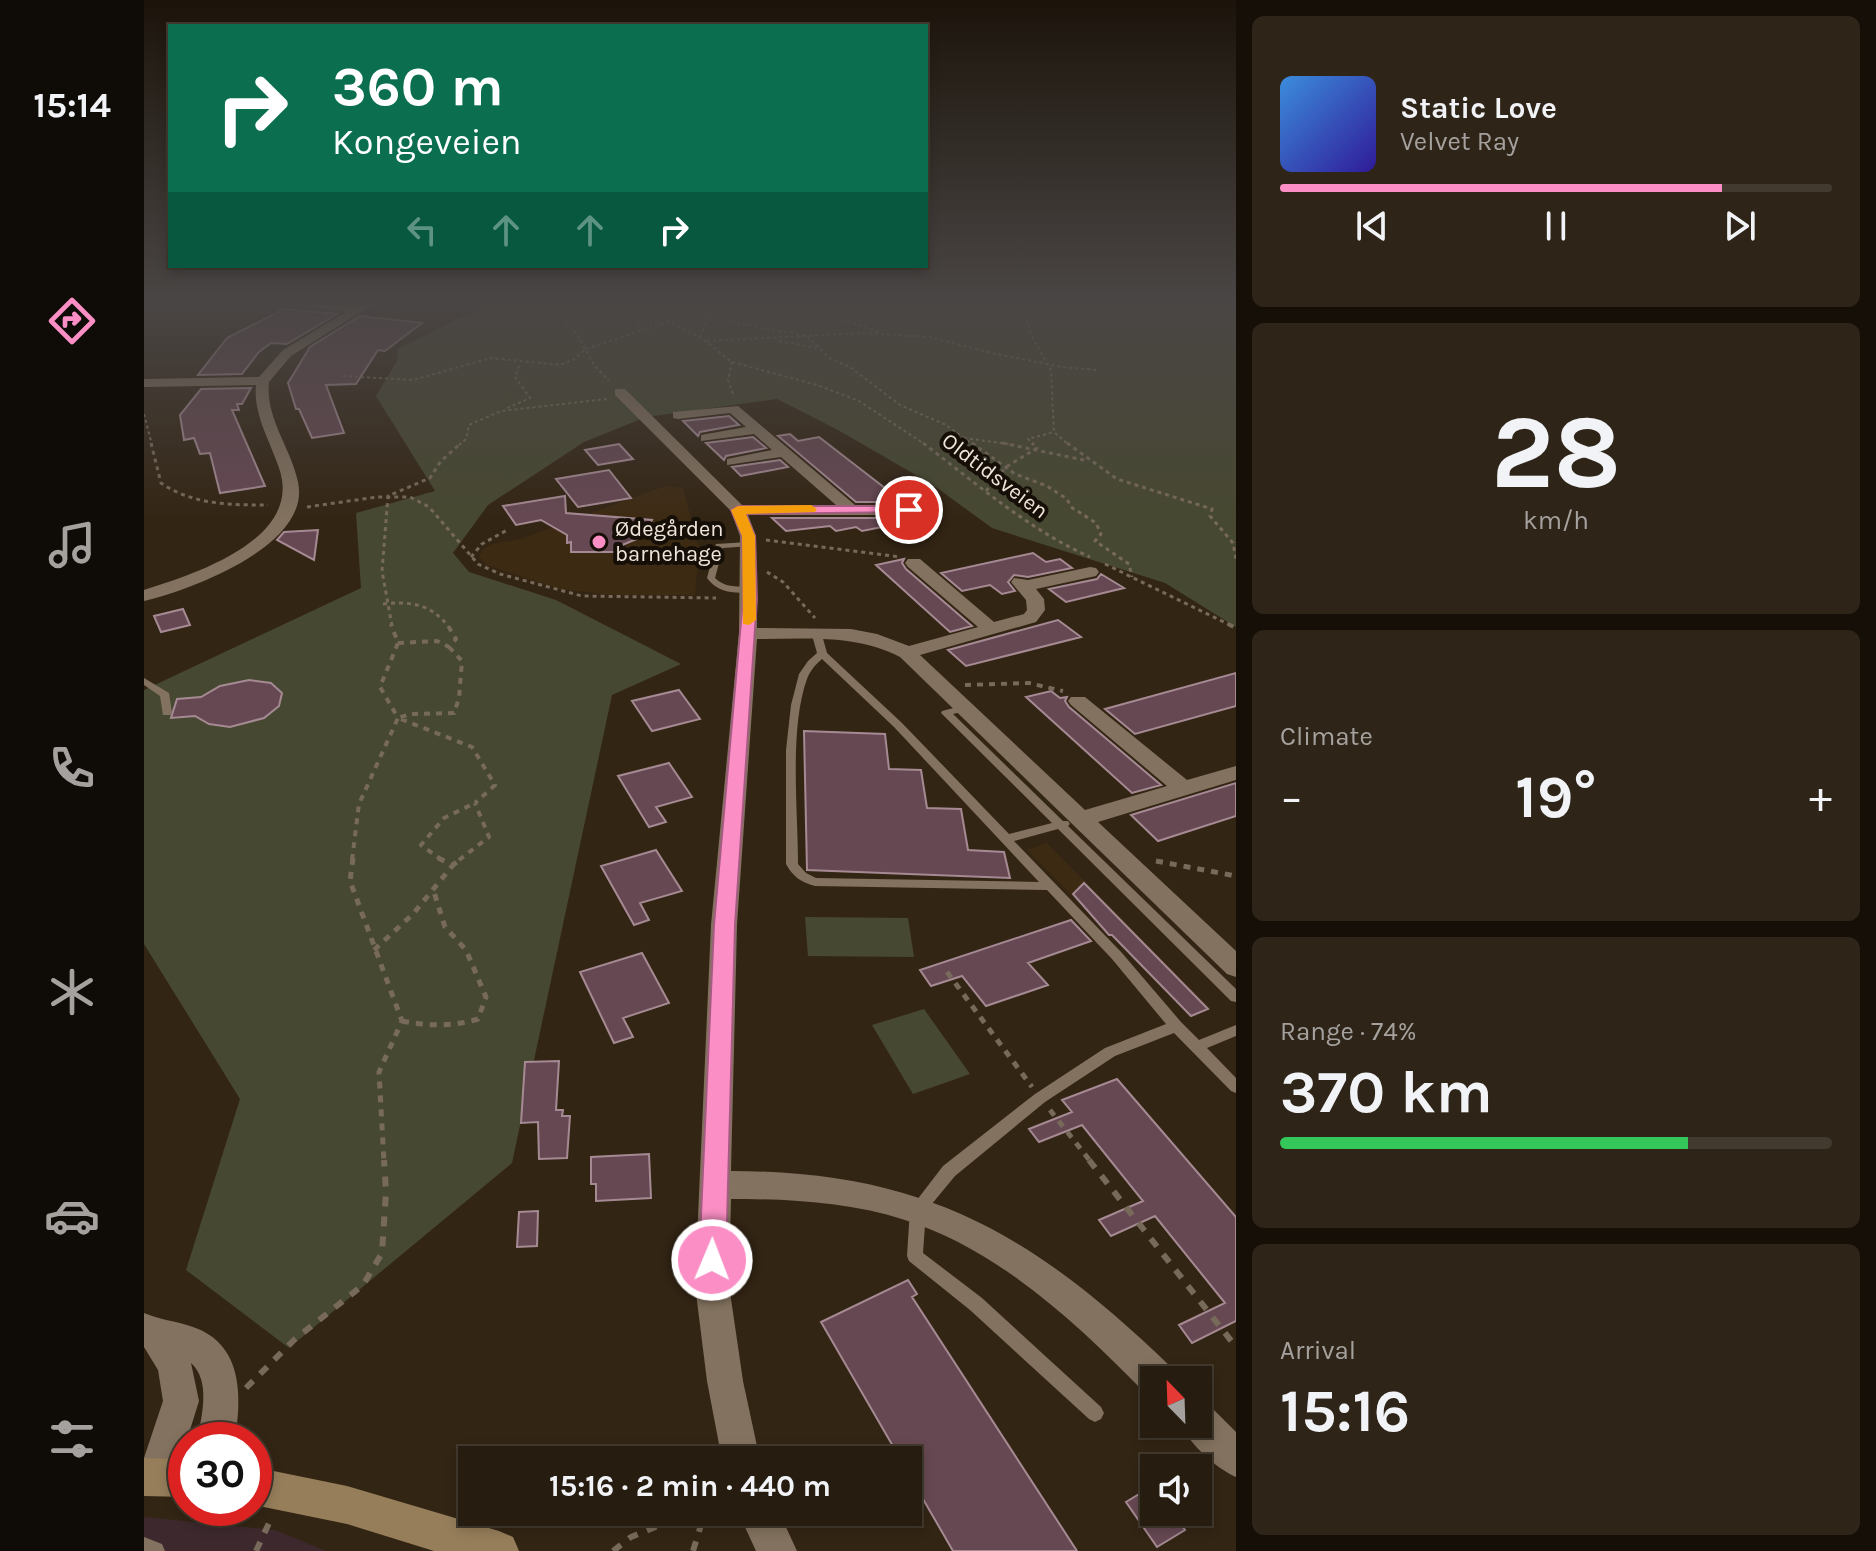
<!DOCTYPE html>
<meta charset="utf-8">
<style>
body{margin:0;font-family:Karla,sans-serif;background:#2e2518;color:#f1f3f6;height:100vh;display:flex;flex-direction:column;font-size:30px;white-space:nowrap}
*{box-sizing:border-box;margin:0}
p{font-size:26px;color:#a4a19e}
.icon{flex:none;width:44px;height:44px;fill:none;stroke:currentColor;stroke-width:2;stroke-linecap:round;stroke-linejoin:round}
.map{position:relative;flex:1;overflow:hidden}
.details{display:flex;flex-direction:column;gap:16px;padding:16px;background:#150f08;width:640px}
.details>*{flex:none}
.guide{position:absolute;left:24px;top:24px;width:760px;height:244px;border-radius:0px;box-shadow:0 4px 12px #0003,0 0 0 2px #423a2f;background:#0b6e4f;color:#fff;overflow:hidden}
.needle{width:52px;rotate:337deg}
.buttons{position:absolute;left:996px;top:1366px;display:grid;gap:16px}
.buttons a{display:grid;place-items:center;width:72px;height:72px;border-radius:0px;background:#261c0f;box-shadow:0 4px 12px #0003,0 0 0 2px #423a2f;font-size:40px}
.speed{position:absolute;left:24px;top:1422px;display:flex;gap:16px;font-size:40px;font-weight:700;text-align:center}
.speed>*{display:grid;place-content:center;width:104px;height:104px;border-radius:50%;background:#261c0f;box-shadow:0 4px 12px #0003,0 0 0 2px #423a2f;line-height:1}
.speed .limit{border:12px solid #d22;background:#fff;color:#111}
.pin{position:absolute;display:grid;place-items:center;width:68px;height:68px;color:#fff;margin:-34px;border:4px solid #fff;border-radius:50%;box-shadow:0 2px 8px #0007}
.me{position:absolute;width:88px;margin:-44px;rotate:1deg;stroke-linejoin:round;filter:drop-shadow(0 0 6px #0008)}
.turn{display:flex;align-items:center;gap:28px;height:168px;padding:0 32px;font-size:36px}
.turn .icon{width:104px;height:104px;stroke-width:2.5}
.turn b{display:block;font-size:56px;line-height:68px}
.lanes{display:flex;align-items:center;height:76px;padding:0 32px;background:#0003;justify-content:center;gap:40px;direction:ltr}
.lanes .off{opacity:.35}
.big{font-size:60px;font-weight:700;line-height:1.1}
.details .widget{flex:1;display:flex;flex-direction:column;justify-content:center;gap:12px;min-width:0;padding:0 28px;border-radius:12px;background:#2e2518}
.details .dial{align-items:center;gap:0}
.dial b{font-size:104px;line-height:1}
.song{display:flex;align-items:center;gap:24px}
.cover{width:96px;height:96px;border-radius:12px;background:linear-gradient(135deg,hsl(210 70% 55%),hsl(250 70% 35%))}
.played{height:8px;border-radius:4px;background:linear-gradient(90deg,#fb8fc5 80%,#423a2f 80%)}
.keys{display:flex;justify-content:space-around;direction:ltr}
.heat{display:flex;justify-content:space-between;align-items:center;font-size:44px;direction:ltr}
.charge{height:12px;border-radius:6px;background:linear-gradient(90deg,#34c759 74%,#423a2f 0)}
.trip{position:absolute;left:314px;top:1446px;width:464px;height:80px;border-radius:0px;background:#261c0f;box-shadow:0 4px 12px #0003,0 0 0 2px #423a2f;font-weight:700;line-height:80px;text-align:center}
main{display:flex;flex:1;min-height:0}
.tabs{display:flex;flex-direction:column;width:144px;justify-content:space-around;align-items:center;background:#0f0b06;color:#a4a19e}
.tabs .icon{width:56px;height:56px}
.tabs .selected{color:#fb8fc5}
.tabs b{font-size:36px;color:#f1f3f6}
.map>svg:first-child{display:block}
.commercial{fill:#3d292d}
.built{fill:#3d2a13}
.green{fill:#474831}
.building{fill:#664852;stroke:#a58a93;stroke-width:2}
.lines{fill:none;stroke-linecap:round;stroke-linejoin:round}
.path-far4{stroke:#776a5b;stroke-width:2;stroke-dasharray:3 3;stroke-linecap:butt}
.path-far3{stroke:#776a5b;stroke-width:3;stroke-dasharray:4 4;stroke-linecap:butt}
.path-far2{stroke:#776a5b;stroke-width:4;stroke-dasharray:6 6;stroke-linecap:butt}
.path-far1{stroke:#776a5b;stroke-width:5;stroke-dasharray:7 7;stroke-linecap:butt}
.path{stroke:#776a5b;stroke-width:6;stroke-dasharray:10 10;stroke-linecap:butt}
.service{fill:#83725f;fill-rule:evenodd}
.minor{fill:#83725f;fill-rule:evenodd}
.tertiary{fill:#83725f;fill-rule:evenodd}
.secondary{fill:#967e5a;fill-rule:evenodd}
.route{fill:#fb8fc5;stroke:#a35d80;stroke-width:2}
.slow{fill:#f59e0b}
.poi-dot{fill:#fb8fc5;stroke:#160f08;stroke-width:3}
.labels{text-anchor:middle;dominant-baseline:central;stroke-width:8;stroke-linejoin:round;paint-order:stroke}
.far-street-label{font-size:22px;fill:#efe5da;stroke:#160f08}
.far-poi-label{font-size:22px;fill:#efe5da;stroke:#160f08;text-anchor:start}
</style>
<main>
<nav class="tabs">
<b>15:14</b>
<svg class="icon selected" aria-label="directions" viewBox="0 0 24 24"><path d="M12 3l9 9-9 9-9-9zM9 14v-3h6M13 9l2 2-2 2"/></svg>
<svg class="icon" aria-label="music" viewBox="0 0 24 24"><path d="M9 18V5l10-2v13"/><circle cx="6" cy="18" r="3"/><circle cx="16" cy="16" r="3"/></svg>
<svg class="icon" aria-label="phone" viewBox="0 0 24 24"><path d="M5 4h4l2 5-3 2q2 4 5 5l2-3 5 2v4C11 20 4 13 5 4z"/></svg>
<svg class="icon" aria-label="climate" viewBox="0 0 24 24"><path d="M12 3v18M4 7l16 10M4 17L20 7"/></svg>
<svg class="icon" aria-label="car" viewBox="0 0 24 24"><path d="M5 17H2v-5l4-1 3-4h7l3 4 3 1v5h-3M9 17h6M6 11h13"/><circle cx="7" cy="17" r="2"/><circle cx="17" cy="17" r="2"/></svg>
<svg class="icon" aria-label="filters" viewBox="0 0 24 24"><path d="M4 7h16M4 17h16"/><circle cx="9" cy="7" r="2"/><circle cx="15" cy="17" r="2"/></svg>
</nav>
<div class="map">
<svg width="1092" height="1551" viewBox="0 0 1092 1551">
<rect width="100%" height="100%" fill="#332514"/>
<path class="commercial" d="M0,1517L131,1530L182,1551H0Z"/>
<path class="built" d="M521,486L539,488L555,549L551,595H467L416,589L342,565L335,556L338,550L348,544L377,539Z
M903,843L1067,1009L1048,1016L883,850Z"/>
<path class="green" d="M344,304H1092V627L1021,583L848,528L789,485L694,430L633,399L502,417L440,442L344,505L309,553L325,572L412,600L537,664L468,695L368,1163L145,1348L42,1270L96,1099L0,944V690L217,588L212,513L291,491L232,396L253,361L254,349Z
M661,917L764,918L770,957L664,956Z
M780,1009L826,1074L769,1094L728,1025Z"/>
<path class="building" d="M140,309L193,314L143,344L127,343L115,352L98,374L54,375L83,338Z
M216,316L278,323L241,351L234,350L212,384L182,385L200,433L168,438L155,409H152L144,383L166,347Z
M107,388L98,404H93L95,410H88L121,486L76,493L66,453L56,454L50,438L40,440L36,415L57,389Z
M585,416L595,425L556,432L554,436L539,421Z
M646,434L654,441L675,437L759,502H712L634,436Z
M609,437L622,448L582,456L580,460L562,443Z
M475,444L489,459L454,465L441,450Z
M636,460L644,467L597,476L588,467Z
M465,470L487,498L434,507L412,479Z
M421,496L422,513L508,520L500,536L471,548V552H427V542L423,543V535L397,520L372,525L359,506Z
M773,513L792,528L750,537L738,527L718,531L712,527L692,531L686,526L642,531L628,518H765Z
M174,530L170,560L133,540L140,532Z
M889,553L902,562L916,559L928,568L884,577L870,575L864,582L871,591L858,594L846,585L818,591L797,573Z
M760,559L758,563L762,569L828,626L806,632L732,565Z
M957,574L980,588L922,602L905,589L953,579Z
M39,609L46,625L17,632L10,616Z
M914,620L937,637L822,666L804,650Z
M1092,673V706L991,734L961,709Z
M105,680L127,683L138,693L135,706L120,718L86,727L65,724L51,716L27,718L33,699L57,697L76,686Z
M535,690L556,719L508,731L488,701Z
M907,691L916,698L923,697L921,701L925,707L1017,785L988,793L882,697Z
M660,731L741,734L745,769L777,770L783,808L817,809L824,850L860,852L866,878L663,870Z
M525,763L548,797L512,807L522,822L505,827L474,776Z
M1092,783V816L1014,841L987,815Z
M512,850L538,891L496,903L505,920L490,925L457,866Z
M940,883L1064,1009L1047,1016L968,935H965L929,894Z
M927,920L947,941L884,963L904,985L842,1006L818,976L787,986L776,970Z
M498,953L525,1003L479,1018L489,1037L470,1043L436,972Z
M415,1061L412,1110H419L418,1116H426L423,1158L395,1159L394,1122L377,1123L381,1062Z
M973,1079L1092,1217V1321L1048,1343L1035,1325L1081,1303L1011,1216L967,1236L955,1220L999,1201L938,1125L895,1142L885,1129L928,1112L918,1100Z
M505,1154L507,1198L452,1201V1184H447V1157Z
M394,1211L393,1246L373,1247L375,1212Z
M764,1280L773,1294L768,1297L933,1551H809L764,1473V1460H757L677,1322Z
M1010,1485V1512H1028L1041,1530L1013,1547L982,1502Z"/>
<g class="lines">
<path class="path-far4" d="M406,304L433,334L450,365L465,381
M474,304L492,318L498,330
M519,304L518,312L524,322L556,337L588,362L673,385L715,401L782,445
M525,304L587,319L588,322L663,336L685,358L706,367L756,405L802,425L830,445
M672,304L696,319L735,332
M857,304L884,321L886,333L907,371L910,432L925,445
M556,337L563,321L562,312
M563,341L717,333L786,337L852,354L918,367L952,370
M635,341L672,348
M588,362L584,380L590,397
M199,376L269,380L347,358L416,365L429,360L442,349L524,322L596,304
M363,408L386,398L371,377L376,363
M0,414L8,445
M820,438L872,445
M315,445L322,439L325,425L357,411L463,399
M890,445L884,439L910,432"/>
<path class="path-far3" d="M7,443L17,483C49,505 87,505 124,505
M779,443C833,484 884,529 946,557
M828,443L871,474L903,486L923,499L927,507L952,523L957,534L951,541L985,564L988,577
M858,443L940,460
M923,443L973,479L1068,509L1066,516L1089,543L1092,559
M842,491L862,467L893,448L888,443
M163,507L233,497H266L285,507L334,564L356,574L438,596L572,598
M622,540L756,557
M327,557L338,544L365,529
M961,564L1088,626
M623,572L639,582L671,618
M239,604C266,601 287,604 304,626
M248,626L238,571L244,496L286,478L297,461L317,443"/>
<path class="path-far2" d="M1084,624L1092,628
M254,643L293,641L305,647L312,639L303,624
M305,647L318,661L315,698L310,713L267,714L254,718L328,747L351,785L331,803
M821,685L885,683L919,691
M208,860L215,804L254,718L236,687L254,643L247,624
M298,860L277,845L300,818L331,803
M315,860L345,837L331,803"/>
<path class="path-far1" d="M209,858L206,881L258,1021L235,1072L240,1162
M294,858L309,865L318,858
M1012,861L1092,876
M230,950L269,914L309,865
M803,972L888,1087
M258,1021C284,1026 308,1027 334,1019L342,997L322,950L301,927L289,889
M906,1110L947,1162"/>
<path class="path" d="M945,1160L1092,1347
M102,1388L150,1340L219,1285L238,1253L242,1192L240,1160
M112,1551L126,1521
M469,1551L487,1537L548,1512
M549,1551L561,1512"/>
<path class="service" d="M604,542H607V546L579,548L571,578C585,591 597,583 610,590L609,592C591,594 574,593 563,578L572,544Z
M673,632L678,635L683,653L758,723L865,834L908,823L797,713L798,711L821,705L825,706L826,708L825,710L809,714L919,821H924L926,824L924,826L1092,989V1002L1087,1001L914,829L870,841L978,953L1037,1022L1055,1040L1092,1025V1036L1063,1048L1092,1078V1093L1087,1091L1030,1033L971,1056L901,1102L811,1176L782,1211L779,1253L838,1298L957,1407L960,1413L957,1419L951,1422L945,1419L826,1310L765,1261L763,1256L766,1209L799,1166L891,1094L961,1048L1022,1024L968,959L903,890L671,886C657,882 649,877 642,864V750L647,705L655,674L664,661L673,653L668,635ZM678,659L750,727L895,882L672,878L662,873L654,864C654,810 645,729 663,679C666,671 671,665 678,659Z
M0,678L25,693L28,713L27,715H19L16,696L0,685Z
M0,1537L18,1544L21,1551H0Z"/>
<path class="minor" d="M153,304L211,307L229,304L147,356L125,382C121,418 147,448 154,482C168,545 47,590 0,601V590C51,574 160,539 135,468C126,441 109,414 112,385L0,387V379L115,377L139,350L202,312Z
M471,389H481L598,505H692L637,457L583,465V459L628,450L610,434L557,441V435L602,427L586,413L534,419L529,418V412L594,406L711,505H765L773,510L765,515H604L612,536L613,628L707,629L733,634L765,646L834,627L764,567L761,563L764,559H776L850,622L880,614L883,610L882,600L867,582L870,578L884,580L946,567L952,568L955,572L952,576L892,589L900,599L901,610L892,622L776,655L941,810L1023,786L927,705L924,701L927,697H941L1043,780L1092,766V780L954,822L1092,951V977L1083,974L756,657C711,634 662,639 613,639L593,925L587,1171C782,1171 890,1235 1027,1367L1032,1380H1010V1396L1001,1393C934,1324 855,1250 761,1220C705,1202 646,1199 587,1199L585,1285L599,1381L616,1460H578L563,1381L551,1285L567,925L595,633L596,536L587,511L471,395Z
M1054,1402L1067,1407L1092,1432V1477C1072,1468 1046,1445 1037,1424H1054Z
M594,1512H635L653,1551H612Z"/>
<path class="tertiary" d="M0,1313C16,1320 33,1321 49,1327C99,1344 98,1396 91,1440H53C58,1416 67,1381 47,1363L55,1401L27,1491L13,1496L0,1491V1458L19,1401L14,1370L0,1347Z"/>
<path class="secondary" d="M0,1458L42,1459V1497L0,1496Z
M110,1467L203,1486L355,1531L369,1537L375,1551H290L203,1524L110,1505Z"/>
</g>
<linearGradient id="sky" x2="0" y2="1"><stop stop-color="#1c140b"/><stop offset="0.58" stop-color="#4a4645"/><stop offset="1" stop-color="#4a4645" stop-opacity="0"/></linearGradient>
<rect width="1092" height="521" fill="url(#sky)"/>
<path class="route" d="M765,506L771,510L769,512L602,514L611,536L613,599L591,925L582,1260L578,1269L568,1273L559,1269L555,1260L570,925L599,599L598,536L587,510L594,506Z"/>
<path class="slow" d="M667,505L673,509L671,512L602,514L611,536L612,620L605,625L599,624L598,536L587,510L594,506Z"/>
<circle class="poi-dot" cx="455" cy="542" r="8"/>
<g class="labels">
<g class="far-street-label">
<text transform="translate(851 476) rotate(37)">Oldtidsveien</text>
</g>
<g class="far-poi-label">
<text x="471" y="529">Ødegården<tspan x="471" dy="25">barnehage</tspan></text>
</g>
</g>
</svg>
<div class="buttons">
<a><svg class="needle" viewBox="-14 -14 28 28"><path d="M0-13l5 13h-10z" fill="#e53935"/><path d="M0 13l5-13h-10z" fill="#a4a19e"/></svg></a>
<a><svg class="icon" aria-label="sound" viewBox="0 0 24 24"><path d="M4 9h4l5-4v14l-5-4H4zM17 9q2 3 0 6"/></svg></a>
</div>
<div class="speed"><div class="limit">30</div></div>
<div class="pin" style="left:765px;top:510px;background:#d93025"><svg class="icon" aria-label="arrive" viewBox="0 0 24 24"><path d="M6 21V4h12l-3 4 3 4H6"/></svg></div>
<svg class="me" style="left:568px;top:1260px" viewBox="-20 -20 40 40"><circle r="17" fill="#fb8fc5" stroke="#fff" stroke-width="3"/><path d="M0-11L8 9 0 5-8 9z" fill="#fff"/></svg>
<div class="trip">15:16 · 2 min · 440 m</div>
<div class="guide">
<div class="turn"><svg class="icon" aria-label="right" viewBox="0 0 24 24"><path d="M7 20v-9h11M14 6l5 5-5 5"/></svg><div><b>360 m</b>Kongeveien</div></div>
<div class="lanes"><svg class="icon off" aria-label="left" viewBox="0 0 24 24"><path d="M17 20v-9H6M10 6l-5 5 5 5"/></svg><svg class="icon off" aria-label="ahead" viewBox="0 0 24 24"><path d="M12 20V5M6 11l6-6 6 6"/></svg><svg class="icon off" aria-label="ahead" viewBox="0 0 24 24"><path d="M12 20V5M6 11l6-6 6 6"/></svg><svg class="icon" aria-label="right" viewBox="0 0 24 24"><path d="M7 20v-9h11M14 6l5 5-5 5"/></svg></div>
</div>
</div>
<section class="details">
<div class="widget">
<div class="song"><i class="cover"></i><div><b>Static Love</b><p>Velvet Ray</p></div></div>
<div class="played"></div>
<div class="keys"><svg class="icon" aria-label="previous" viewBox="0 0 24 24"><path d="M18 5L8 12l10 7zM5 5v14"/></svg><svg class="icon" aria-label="pause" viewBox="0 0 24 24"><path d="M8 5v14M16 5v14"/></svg><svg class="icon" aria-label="next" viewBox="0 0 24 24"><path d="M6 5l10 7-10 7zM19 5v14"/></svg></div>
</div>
<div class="widget dial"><b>28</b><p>km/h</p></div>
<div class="widget"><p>Climate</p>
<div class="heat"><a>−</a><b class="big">19°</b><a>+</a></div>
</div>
<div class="widget"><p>Range · 74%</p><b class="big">370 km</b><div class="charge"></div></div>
<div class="widget"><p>Arrival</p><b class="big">15:16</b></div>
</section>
</main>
